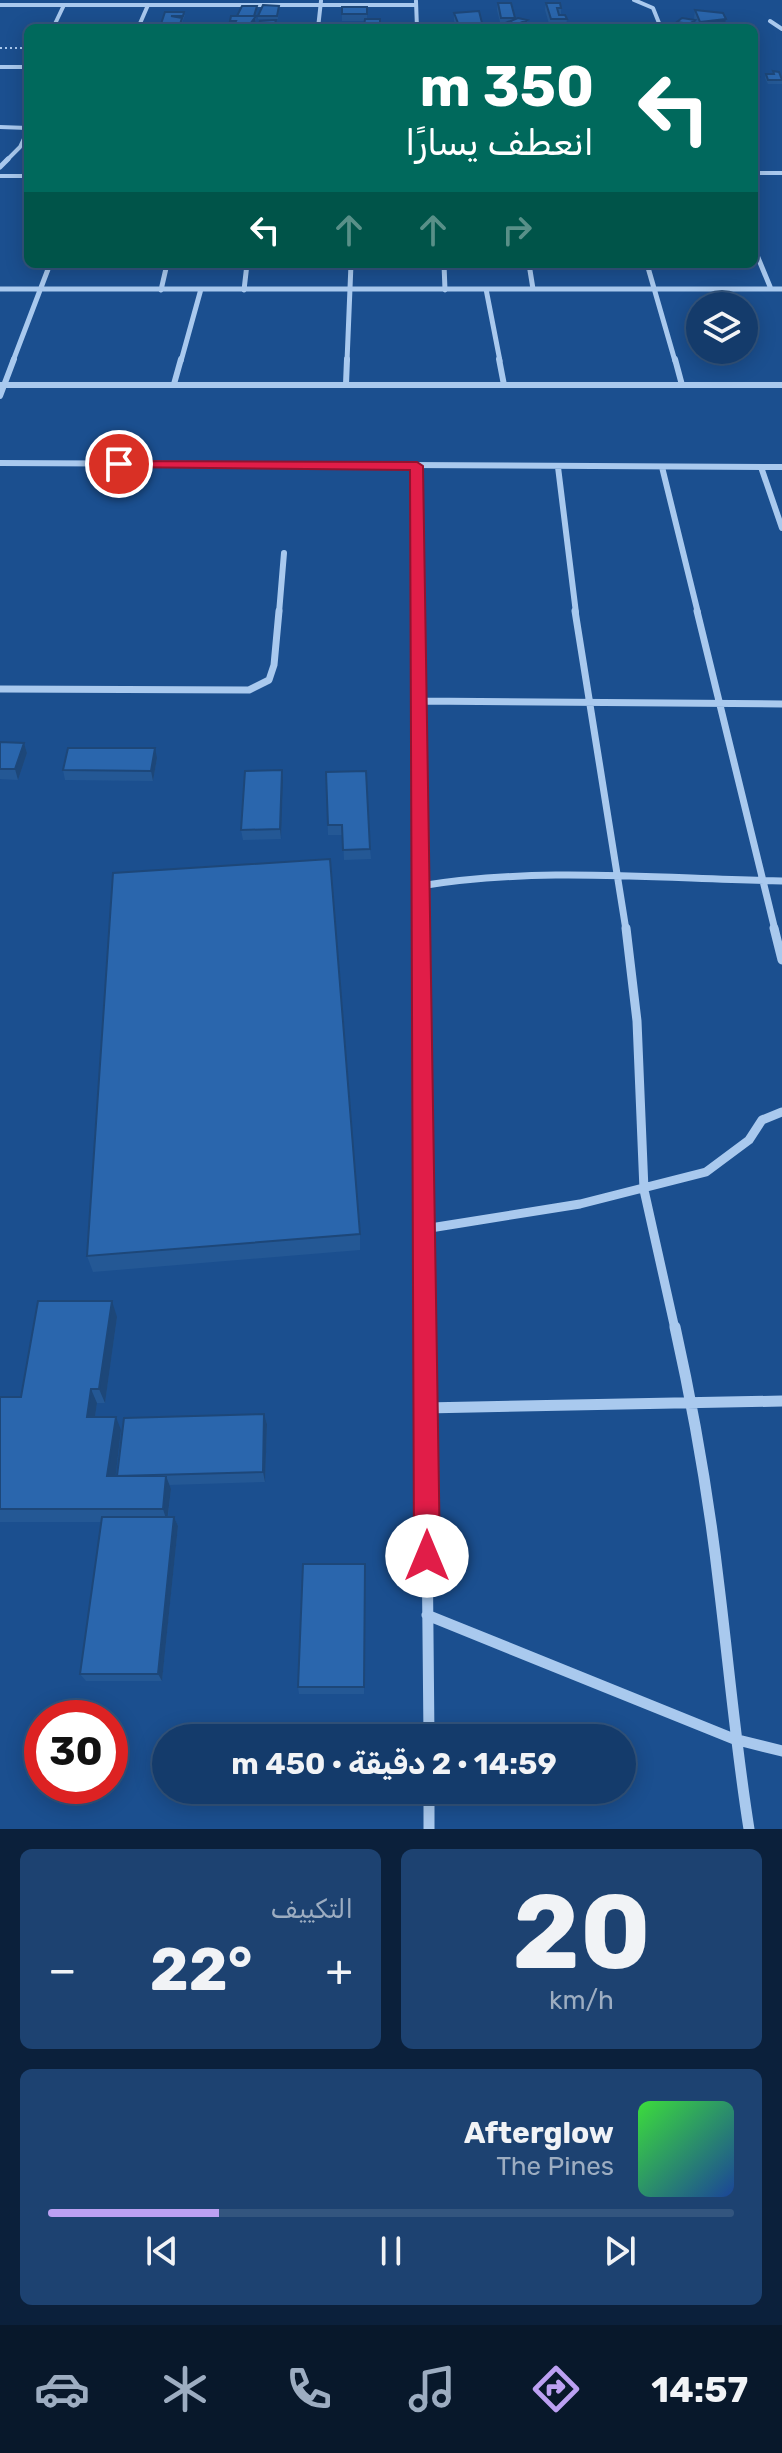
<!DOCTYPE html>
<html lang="ar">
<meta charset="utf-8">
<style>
body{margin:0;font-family:Rubik,"Noto Sans Arabic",sans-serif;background:#1d4271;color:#f1f3f6;direction:rtl;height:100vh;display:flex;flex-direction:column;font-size:30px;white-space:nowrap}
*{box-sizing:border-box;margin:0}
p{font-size:26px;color:#9dadc1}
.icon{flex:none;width:44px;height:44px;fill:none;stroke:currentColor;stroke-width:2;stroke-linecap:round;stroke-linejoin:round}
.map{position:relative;height:1829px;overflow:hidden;direction:ltr}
.details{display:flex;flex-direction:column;gap:20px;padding:20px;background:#0b203b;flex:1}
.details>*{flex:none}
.banner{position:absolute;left:24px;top:24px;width:734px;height:244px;border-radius:12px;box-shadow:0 4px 20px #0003,0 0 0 2px #33557e;direction:rtl;background:#00695c;color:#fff;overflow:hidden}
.fabs{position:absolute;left:686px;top:292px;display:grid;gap:16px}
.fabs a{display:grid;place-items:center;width:72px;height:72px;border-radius:50%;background:#143b6b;box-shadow:0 4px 20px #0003,0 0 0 2px #33557e;font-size:40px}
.speed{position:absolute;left:24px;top:1700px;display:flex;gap:16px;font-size:40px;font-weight:700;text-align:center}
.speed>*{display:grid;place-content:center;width:104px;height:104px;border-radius:50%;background:#143b6b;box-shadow:0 4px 20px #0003,0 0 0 2px #33557e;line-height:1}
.speed .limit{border:12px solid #d22;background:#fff;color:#111}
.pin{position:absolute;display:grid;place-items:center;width:68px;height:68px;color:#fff;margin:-34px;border:4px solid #fff;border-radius:50%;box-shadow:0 2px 8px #0007}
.me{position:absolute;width:88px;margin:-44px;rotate:0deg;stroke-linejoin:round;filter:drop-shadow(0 0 6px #0008)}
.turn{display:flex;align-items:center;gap:28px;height:168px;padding:0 32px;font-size:36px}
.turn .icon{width:104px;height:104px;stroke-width:2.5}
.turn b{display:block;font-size:56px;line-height:68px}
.lanes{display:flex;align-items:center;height:76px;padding:0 32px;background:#0003;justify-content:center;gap:40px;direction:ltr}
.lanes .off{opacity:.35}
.big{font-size:60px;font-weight:700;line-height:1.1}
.details .widget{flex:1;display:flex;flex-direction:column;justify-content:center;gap:12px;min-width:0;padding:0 28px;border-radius:12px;background:#1d4271}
.details .dial{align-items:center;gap:0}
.dial b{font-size:104px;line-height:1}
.song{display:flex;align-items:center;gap:24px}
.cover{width:96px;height:96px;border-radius:12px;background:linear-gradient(135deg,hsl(120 70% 55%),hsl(220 70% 35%))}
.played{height:8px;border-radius:4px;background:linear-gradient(90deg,#bca0f2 25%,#33557e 25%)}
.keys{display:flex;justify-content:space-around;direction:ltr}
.heat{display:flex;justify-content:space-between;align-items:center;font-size:44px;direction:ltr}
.details .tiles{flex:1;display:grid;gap:20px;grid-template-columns:1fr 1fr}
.widget:last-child{grid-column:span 2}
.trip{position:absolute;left:152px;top:1724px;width:484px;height:80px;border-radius:40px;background:#143b6b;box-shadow:0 4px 20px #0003,0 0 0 2px #33557e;font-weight:700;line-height:80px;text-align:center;direction:rtl}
.menu{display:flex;height:128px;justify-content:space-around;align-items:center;background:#08182b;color:#9dadc1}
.menu .icon{width:56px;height:56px}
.menu .current{color:#bca0f2}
.menu b{font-size:36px;color:#f1f3f6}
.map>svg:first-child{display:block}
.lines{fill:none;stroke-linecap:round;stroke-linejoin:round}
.path{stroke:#a9c9ee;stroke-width:2;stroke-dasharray:2 3;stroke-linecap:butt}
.minor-far5{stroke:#a9c9ee;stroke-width:4}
.minor-far4{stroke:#a9c9ee;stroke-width:5}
.minor-far3{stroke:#a9c9ee;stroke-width:6}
.minor-far2{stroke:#a9c9ee;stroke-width:7}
.minor-far1{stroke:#a9c9ee;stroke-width:9}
.minor{stroke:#a9c9ee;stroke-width:11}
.tertiary{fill:#a9c9ee;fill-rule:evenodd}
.wall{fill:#245895}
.shaded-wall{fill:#1d4779}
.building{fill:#2a66ad;stroke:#1d4779;stroke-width:2}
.route{fill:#e11d48;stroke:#92132f;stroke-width:2}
</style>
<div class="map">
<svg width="782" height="1829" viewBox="0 0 782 1829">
<rect width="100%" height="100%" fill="#1b4f8f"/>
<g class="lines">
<path class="path" d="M0,48H28"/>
<path class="minor-far5" d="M634,0L653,8L661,28
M416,1L417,28
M0,5H416
M770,21L782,29
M53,28L64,5
M138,28L148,5
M318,28L321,1
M0,67H28
M0,127L28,128
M6,161L20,147L28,130"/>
<path class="minor-far4" d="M0,167L8,159
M754,248L771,289
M444,264L445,290
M529,264L533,289
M647,264L675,361
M0,289H782
M486,289L500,361
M161,290L167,264
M244,290L247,264
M13,361L50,264
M181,361L201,289
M347,361L351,264"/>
<path class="minor-far3" d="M499,359L504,385
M675,359L682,385
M174,384L181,359
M346,384L347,359
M0,385H782
M0,396L14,359
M0,463L782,467
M417,466L418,613
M558,467L576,613
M662,467L698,613
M761,467L782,528
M279,613L284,553"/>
<path class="minor-far2" d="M418,611L421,930
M575,611L626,930
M697,611L775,930
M0,689L249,690L269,680L274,665L279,611
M419,701L782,704
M420,886C541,866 661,879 782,881"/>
<path class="minor-far1" d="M421,928L425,1329
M626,928L637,1021L644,1190L675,1329
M774,928L782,960
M424,1229L580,1204L706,1172L749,1140L762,1120L782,1112"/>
<path class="minor" d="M425,1327L429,1738
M675,1327C694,1412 709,1499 719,1586C729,1667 736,1748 749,1829
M425,1408L782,1401
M427,1615L734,1739L782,1751
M429,1790V1829"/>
<path class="tertiary" d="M754,171H782V175H754Z
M0,174H28V178H0Z"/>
</g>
<path class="wall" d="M498,3L515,19L526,28H508V26H501L497,10Z
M546,3L561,8V15L567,19L566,27H550L545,10Z
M257,6L256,16V24L253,28H230V21Z
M279,6L278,19H258V16Z
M342,7H367V19H380V28H356L364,26L365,21H342Z
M695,10L726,19L725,26L699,28L694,18Z
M165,12L185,15L180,28H161V24Z
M454,13L483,27V28H457L454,21Z
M682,18L694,28H676L677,22Z
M754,63L759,76L758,83H754Z
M773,71L782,78V84H768L765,78L766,74H772Z
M0,742L24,743L27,753L18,780L0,779Z
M157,758L153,781L65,780L63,770Z
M326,772L370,849L371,859L344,860L343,835H328Z
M283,780L281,839L243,840L241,830Z
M360,1234V1250L93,1272L87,1256Z
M117,1317L105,1403H97L95,1417L121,1430L115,1476L264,1414L267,1424L265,1482L169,1485L171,1489L168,1517H174L178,1526L162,1681H86L80,1674L101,1522H0V1399L21,1397Z
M365,1564L364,1694H299L298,1687Z"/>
<path class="shaded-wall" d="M257,6L255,17L256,24L253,28H250V24Z
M726,19L725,26L700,28V22Z
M527,20L526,28H517L518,24Z
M695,20L694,28H689V24Z
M24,743L27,753L18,780L15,769Z
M155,748L157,758L153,781L151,771Z
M282,770L283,780L281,839L280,829Z
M112,1301L117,1317L105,1403L99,1389Z
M91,1389L97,1403L93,1430L87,1417Z
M264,1414L267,1424L265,1482L263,1472Z
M116,1417L121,1430L114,1489L107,1476Z
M166,1476L171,1489L167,1522L163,1509Z
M174,1517L178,1526L162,1681L158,1674Z"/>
<path class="building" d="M498,3H511L515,18H501Z
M546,3H560L561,8H557L559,15H565L567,19H551Z
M263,5L279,6L277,16H258Z
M242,6H257L254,16H237Z
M342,7H367V14H342Z
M695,10L723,13L726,19L700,22Z
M479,11L483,27L460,28L454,13Z
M165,12H184L183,16H171L182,18L180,24H161Z
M231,16H256L250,24L235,23L236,21H230Z
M518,18L527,20L518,24L508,22Z
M682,18L695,20L689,24L677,22Z
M365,19H380V27L364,26Z
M276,20L274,27H258L260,21Z
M356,26H374V28H356Z
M754,63L759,76L754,75Z
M773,71L779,72L782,80H768L766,74H774Z
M0,742L24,743L15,769H0Z
M68,748H155L151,771L63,770Z
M282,770L280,829L241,830L245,771Z
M366,771L370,849L343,850L342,825H328L326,772Z
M330,859L360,1234L87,1256L113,873Z
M38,1301H112L99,1389H91L87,1417H116L107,1476H166L163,1509H0V1397H21Z
M264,1414L263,1472L117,1476L124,1418Z
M102,1517H174L158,1674H80Z
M303,1564H365L364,1687H298Z"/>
<path class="route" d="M114,461L417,462L423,466L440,1556L436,1565L427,1569L418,1565L414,1556L410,470L119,467L113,464Z"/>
</svg>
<div class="fabs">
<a><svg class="icon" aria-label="layers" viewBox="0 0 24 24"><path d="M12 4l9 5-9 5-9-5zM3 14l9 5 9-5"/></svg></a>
</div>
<div class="speed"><div class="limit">30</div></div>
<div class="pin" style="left:119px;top:464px;background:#d93025"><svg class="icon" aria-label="arrive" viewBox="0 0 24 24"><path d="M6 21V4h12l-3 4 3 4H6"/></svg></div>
<svg class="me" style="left:427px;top:1556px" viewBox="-20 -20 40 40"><circle r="19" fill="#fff"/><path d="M0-13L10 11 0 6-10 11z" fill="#e11d48"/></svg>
<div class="trip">14:59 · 2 دقيقة · 450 m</div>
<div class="banner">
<div class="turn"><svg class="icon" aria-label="left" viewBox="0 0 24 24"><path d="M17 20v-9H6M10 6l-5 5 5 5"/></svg><div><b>350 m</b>انعطف يسارًا</div></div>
<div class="lanes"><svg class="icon" aria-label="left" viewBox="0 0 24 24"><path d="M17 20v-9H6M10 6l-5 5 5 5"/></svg><svg class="icon off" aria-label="ahead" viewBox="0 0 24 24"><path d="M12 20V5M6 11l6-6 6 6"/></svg><svg class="icon off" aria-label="ahead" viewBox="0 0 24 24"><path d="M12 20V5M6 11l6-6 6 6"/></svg><svg class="icon off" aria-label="right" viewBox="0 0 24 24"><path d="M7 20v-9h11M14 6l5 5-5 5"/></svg></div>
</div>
</div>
<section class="details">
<div class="tiles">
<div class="widget dial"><b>20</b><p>km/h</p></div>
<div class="widget"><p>التكييف</p>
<div class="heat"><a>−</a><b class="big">22°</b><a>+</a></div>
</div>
<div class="widget">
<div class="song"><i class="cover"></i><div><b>Afterglow</b><p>The Pines</p></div></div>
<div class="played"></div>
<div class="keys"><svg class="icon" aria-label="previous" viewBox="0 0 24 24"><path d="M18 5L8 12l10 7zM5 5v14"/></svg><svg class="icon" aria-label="pause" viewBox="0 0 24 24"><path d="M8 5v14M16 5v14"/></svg><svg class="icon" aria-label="next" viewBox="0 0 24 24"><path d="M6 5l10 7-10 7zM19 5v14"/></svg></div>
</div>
</div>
</section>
<nav class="menu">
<b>14:57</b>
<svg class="icon current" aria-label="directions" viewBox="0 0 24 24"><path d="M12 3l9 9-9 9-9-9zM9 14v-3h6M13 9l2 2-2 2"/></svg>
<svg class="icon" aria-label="music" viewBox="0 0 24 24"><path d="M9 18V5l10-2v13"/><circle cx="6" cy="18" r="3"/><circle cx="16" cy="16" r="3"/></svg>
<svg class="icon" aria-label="phone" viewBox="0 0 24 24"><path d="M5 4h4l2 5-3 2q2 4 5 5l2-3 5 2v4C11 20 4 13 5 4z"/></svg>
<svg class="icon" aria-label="climate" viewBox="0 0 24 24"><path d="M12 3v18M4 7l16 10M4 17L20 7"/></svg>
<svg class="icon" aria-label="car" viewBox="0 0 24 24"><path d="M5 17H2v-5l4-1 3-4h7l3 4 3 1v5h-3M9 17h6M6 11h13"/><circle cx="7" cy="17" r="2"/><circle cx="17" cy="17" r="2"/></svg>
</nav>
